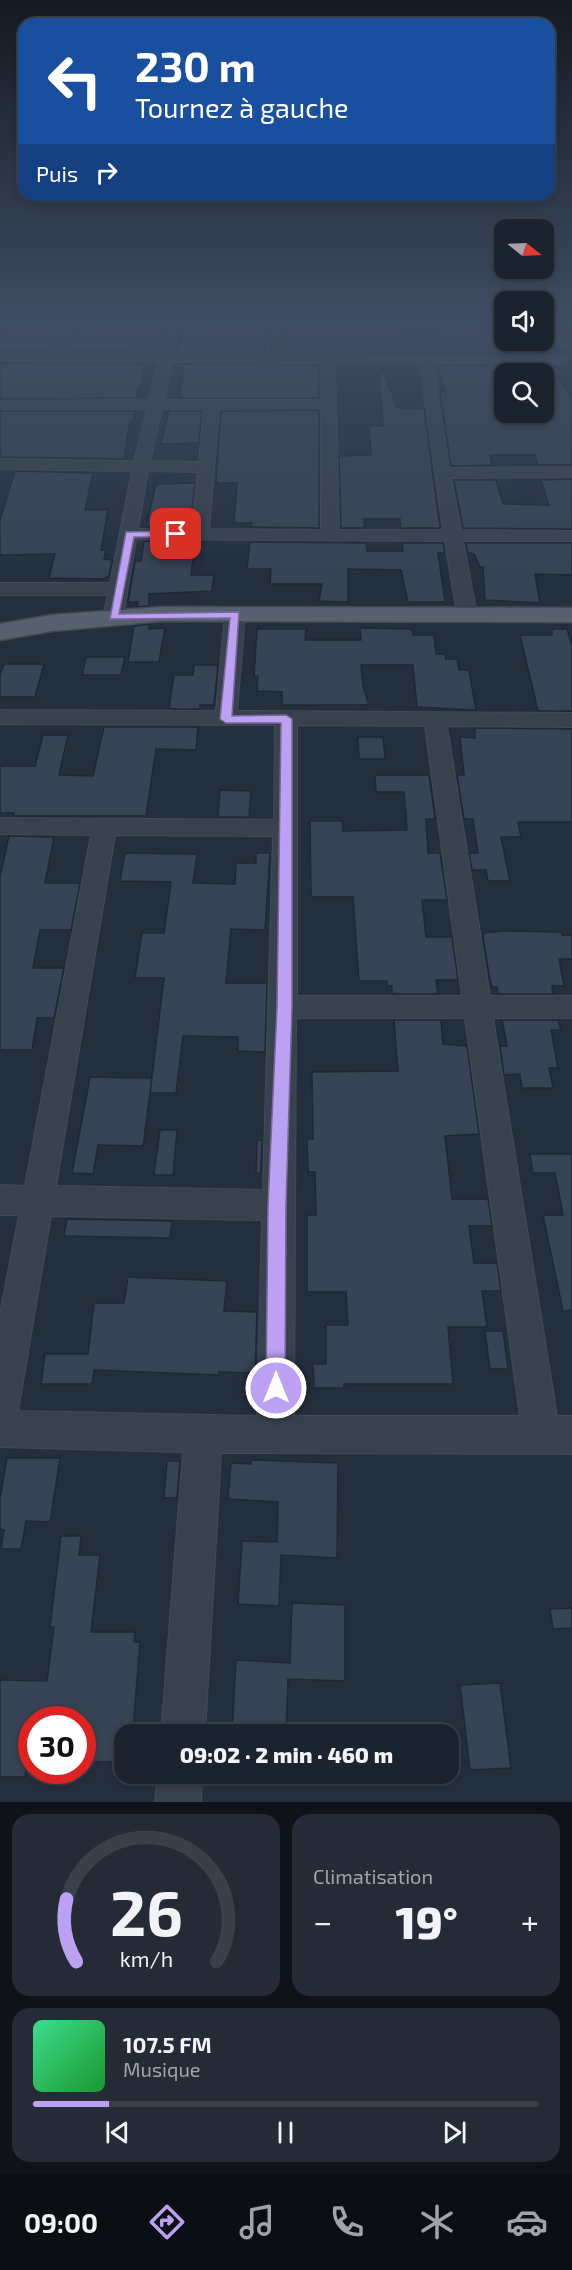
<!DOCTYPE html>
<html lang="fr">
<meta charset="utf-8">
<style>
body{margin:0;font-family:"Exo 2",sans-serif;background:#242b36;color:#f1f3f6;height:100vh;display:flex;flex-direction:column;font-size:22px;white-space:nowrap}
*{box-sizing:border-box;margin:0}
p{font-size:20px;color:#a0a4aa}
.icon{flex:none;width:33px;height:33px;fill:none;stroke:currentColor;stroke-width:2;stroke-linecap:round;stroke-linejoin:round}
.map{position:relative;height:1802px;overflow:hidden}
.sheet{display:flex;flex-direction:column;gap:12px;padding:12px;background:#0f1319;flex:1}
.sheet>*{flex:none}
.top-card{position:absolute;left:18px;top:18px;width:537px;height:183px;border-radius:18px;box-shadow:0 3px 9px #0003,0 0 0 2px #39404a;background:#1a4fa0;color:#fff;overflow:hidden}
.needle{width:39px;rotate:108deg}
.tools{position:absolute;left:494px;top:219px;display:grid;gap:12px}
.tools a{display:grid;place-items:center;width:60px;height:60px;border-radius:12px;background:#1b232e;box-shadow:0 3px 9px #0003,0 0 0 2px #39404a;font-size:30px}
.speed{position:absolute;left:18px;top:1706px;display:flex;gap:12px;font-size:30px;font-weight:700;text-align:center}
.speed>*{display:grid;place-content:center;width:78px;height:78px;border-radius:50%;background:#1b232e;box-shadow:0 3px 9px #0003,0 0 0 2px #39404a;line-height:1}
.speed .limit{border:9px solid #d22;background:#fff;color:#111}
.pin{position:absolute;display:grid;place-items:center;width:51px;height:51px;color:#fff;margin:-26px;border-radius:12px;box-shadow:0 3px 9px #0006}
.me{position:absolute;width:66px;margin:-33px;rotate:0deg;stroke-linejoin:round;filter:drop-shadow(0 0 4px #0008)}
.turn{display:flex;align-items:center;gap:21px;height:126px;padding:0 18px;font-size:27px}
.turn .icon{width:78px;height:78px;stroke-width:2.5}
.turn b{display:block;font-size:42px;line-height:51px}
.then{display:flex;align-items:center;height:57px;padding:0 18px;background:#0003;gap:12px;font-size:22px}
.big{font-size:45px;font-weight:800;line-height:1.1}
.sheet .card{flex:1;display:flex;flex-direction:column;justify-content:center;gap:9px;min-width:0;padding:0 21px;border-radius:18px;background:#242b36}
.sheet .dial{align-items:center;gap:0}
.dial svg{height:156px;overflow:visible;fill:none;stroke:#39404a;stroke-width:7;stroke-linecap:round;text-anchor:middle}
.dial text{fill:#f1f3f6;stroke:none}
.song{display:flex;align-items:center;gap:18px}
.cover{width:72px;height:72px;border-radius:9px;background:linear-gradient(135deg,hsl(150 70% 55%),hsl(130 70% 35%))}
.played{height:6px;border-radius:3px;background:linear-gradient(90deg,#bca0f2 15%,#39404a 15%)}
.keys{display:flex;justify-content:space-around;direction:ltr}
.heat{display:flex;justify-content:space-between;align-items:center;font-size:33px;direction:ltr}
.sheet .tiles{flex:1;display:grid;gap:12px;grid-template-columns:1fr 1fr}
.card:last-child{grid-column:span 2}
.trip{position:absolute;left:114px;top:1724px;width:345px;height:60px;border-radius:18px;background:#1b232e;box-shadow:0 3px 9px #0003,0 0 0 2px #39404a;font-weight:800;line-height:60px;text-align:center}
.dock{display:flex;height:96px;justify-content:space-around;align-items:center;background:#0b0e12;color:#a0a4aa}
.dock .icon{width:42px;height:42px}
.dock .current{color:#bca0f2}
.dock b{font-size:27px;color:#f1f3f6}
.map>svg:first-child{display:block}
.building{fill:#364354;stroke:#1f2835;stroke-width:1.5;fill-rule:evenodd}
.lines{fill:none;stroke-linecap:round;stroke-linejoin:round}
.minor-casing{stroke:#414a57;stroke-width:2}
.major-casing{stroke:#414a57;stroke-width:3}
.minor{fill:#38414e;fill-rule:evenodd}
.major{fill:#56606e;fill-rule:evenodd}
.route{fill:#bca0f2;stroke:#7a689d;stroke-width:1.5}
</style>
<div class="map">
<svg width="572" height="1802" viewBox="0 0 572 1802">
<rect width="100%" height="100%" fill="#242f3e"/>
<path class="building" d="M0,323H61L49,351H0Z
M77,323H93L91,326H165L158,352L66,351Z
M184,323H265V352H177Z
M310,323H400L401,331H439L437,323L486,325L491,329H504V340L518,343L535,354L283,352L281,325L310,326Z
M0,363L155,364L144,366L141,388H138L137,398L0,399Z
M174,364L319,365V398H179L184,369L173,366Z
M436,365L553,366L563,374H556L572,398V465H537L535,455H490L492,465L451,466L440,392H446ZM500,374H543V416L504,412L495,375Z
M384,372L397,408L424,409L440,528H401L400,519H364L365,528H341L339,456L371,455L369,426H383L379,373Z
M319,410V528L251,527L252,523H234L237,483H216L221,411Z
M0,411H135L133,421H130L124,459L0,457Z
M169,411H202L199,443L161,444Z
M15,471L93,473L85,510H108L101,550H106L104,559L112,560L109,576L103,579L49,578L55,554L0,555V520Z
M572,479V529L463,528L454,480H496L503,504L549,505L541,480Z
M195,483L190,527H146L156,484Z
M144,541L195,542L191,575H214L212,591L149,594V606L137,607L138,602H128L135,561H141Z
M250,542L366,543L367,551H403L402,543H443L445,553H438L445,602H408L401,570L348,569V602L319,601L322,584H270L271,569H247Z
M466,543H572V575L535,574L540,603L485,600L483,567H480L474,554L468,553Z
M149,624V629L165,628L159,662H128L134,626Z
M360,628L412,629L413,635H434L436,654H445L446,659H457L459,670H469L476,710L417,707L413,665H361L363,686L369,705H282V692L257,691L258,676H254L257,629H306L305,640H361Z
M552,629H567L572,646V711H538L520,635H552Z
M86,657H125L121,675H82Z
M4,664H44L35,697H0V675Z
M194,665H218L214,705H200V709H169L174,675H193Z
M104,727H198L196,750L156,749L146,816H14V813H0V766H35L43,735H68L59,775L93,776Z
M475,728L572,729V822H518L521,837H501L510,881H488L486,870H472L469,853H478L473,819H464L457,775H464L460,737L475,738Z
M358,737H383L385,759H359Z
M375,775H429L435,819H426L428,853H440L447,900H422L426,937H452L458,980H436L438,994H392V986H387V981H359L353,897H311L310,821H342L343,831L407,830L404,792H376Z
M220,790L251,791L249,817H218Z
M9,836L54,837L45,883H80L71,930H40L33,968H64L54,1018H37L32,1050H0V876Z
M125,853L197,854L193,883L235,884L236,863H256V853H270L265,930L231,929L226,983H267L265,1052L238,1051V1037L183,1036L176,1093H150L164,978H135L142,933H164L171,882L120,881Z
M504,931L561,932L562,935H572V959H559L564,986H552L553,994H498L497,987H492L490,980L483,938L484,933Z
M394,1020H441L443,1044L467,1046L479,1134L445,1136L452,1199H488L492,1226H469L474,1263H497L501,1291H482L487,1327H448L453,1384H344V1388H314L313,1364H326V1325H348L346,1292H307V1215H316L315,1172H308L307,1139H313L312,1072L398,1071Z
M502,1020H558L561,1030H551L558,1068H549L553,1088H522L520,1074L504,1075L500,1046H507Z
M90,1077L152,1078L143,1146L98,1145L93,1174L72,1173Z
M160,1130H177L173,1175H154Z
M257,1140H262L261,1173H256Z
M530,1154H572V1310L563,1311L543,1215H563L555,1173H533Z
M67,1219L172,1221L170,1238L64,1236Z
M128,1277L227,1281L224,1311L257,1312L255,1373L219,1372V1375L94,1370L92,1384H41L45,1354H88L94,1303H124Z
M485,1331H503L508,1369H490Z
M7,1458H60L50,1522L26,1521L21,1549H1L4,1530L0,1529V1498Z
M251,1460L338,1463L337,1558L281,1555L279,1606L238,1604L242,1541L277,1542L278,1502L228,1499L231,1463L251,1464Z
M167,1461H180L177,1498H164Z
M61,1536H81L79,1555H100L91,1632H135L134,1642H140L133,1730H126L123,1762H82V1719H32L25,1777H0V1680L47,1681L54,1627H50Z
M292,1603L345,1605V1681L288,1679L286,1734H232L236,1660L290,1663Z
M572,1608V1628L553,1629L550,1609Z
M500,1683L511,1768L470,1770L460,1685Z"/>
<g class="lines">
<defs>
<path id="minor" d="M63,323H75L63,353L160,354L168,323H180L174,354H267V323H279L281,354L567,357V363L562,364L433,363L449,468L572,467V477L451,478L461,530L572,531V541H463L477,615L467,621L457,615L445,541L136,539L123,617L113,623L103,617L108,595H0V583H110L132,471L0,469V459L134,461L147,409H0V401L149,400L158,362L0,361V353H50ZM172,362L321,363V400H164ZM335,363H420L443,530H339ZM321,408V530L209,529L219,409ZM162,409H204L199,462L150,461ZM148,471L198,472L192,529H138Z
M543,330L572,341V350L543,339Z
M235,609L245,615L237,711L572,713V727L447,726L490,996H572V1018H493L557,1416H572V1454L221,1453L205,1734H161L183,1452L0,1447V1314L19,1215H0V1185L25,1186L91,835L0,834V818L274,820L275,725L0,724V710L216,711L225,615ZM297,725L425,726L462,996H297ZM115,835L273,836L263,1190L56,1186ZM296,1018H465L520,1416H294ZM51,1216L262,1220L257,1416L18,1411Z
M158,1773H202L201,1802H155Z"/>
<path id="major" d="M162,607L572,608V622L162,621L52,631L0,640V624L52,615Z"/>
</defs>
<use href="#minor" class="minor-casing"/>
<use href="#major" class="major-casing"/>
<use href="#minor" class="minor"/>
<use href="#major" class="major"/>
</g>
<linearGradient id="sky" x2="0" y2="1"><stop stop-color="#141a22"/><stop offset="0.56" stop-color="#3f4d63"/><stop offset="1" stop-color="#3f4d63" stop-opacity="0"/></linearGradient>
<rect width="572" height="575" fill="url(#sky)"/>
<path class="route" d="M126,532L176,531L181,534L176,537H134L119,614L239,612L232,716L286,715L292,719V1007L286,1205L285,1388L282,1395L276,1397L269,1395L266,1388L268,1205L277,1007L281,723H226L220,719L230,618L110,619Z"/>
</svg>
<div class="tools">
<a><svg class="needle" viewBox="-14 -14 28 28"><path d="M0-13l5 13h-10z" fill="#e53935"/><path d="M0 13l5-13h-10z" fill="#a0a4aa"/></svg></a>
<a><svg class="icon" aria-label="sound" viewBox="0 0 24 24"><path d="M4 9h4l5-4v14l-5-4H4zM17 9q2 3 0 6"/></svg></a>
<a><svg class="icon" aria-label="search" viewBox="0 0 24 24"><circle cx="10" cy="10" r="6"/><path d="M15 15l6 6"/></svg></a>
</div>
<div class="speed"><div class="limit">30</div></div>
<div class="pin" style="left:176px;top:534px;background:#d93025"><svg class="icon" aria-label="arrive" viewBox="0 0 24 24"><path d="M6 21V4h12l-3 4 3 4H6"/></svg></div>
<svg class="me" style="left:276px;top:1388px" viewBox="-20 -20 40 40"><circle r="17" fill="#bca0f2" stroke="#fff" stroke-width="3"/><path d="M0-11L8 9 0 5-8 9z" fill="#fff"/></svg>
<div class="trip">09:02 · 2 min · 460 m</div>
<div class="top-card">
<div class="turn"><svg class="icon" aria-label="left" viewBox="0 0 24 24"><path d="M17 20v-9H6M10 6l-5 5 5 5"/></svg><div><b>230 m</b>Tournez à gauche</div></div>
<div class="then">Puis<svg class="icon" aria-label="right" viewBox="0 0 24 24"><path d="M7 20v-9h11M14 6l5 5-5 5"/></svg></div>
</div>
</div>
<section class="sheet">
<div class="tiles">
<div class="card dial"><svg viewBox="0 0 100 80">
<path d="M14 69A42 42 0 1 1 86 69"/>
<path d="M14 69A42 42 0 0 1 9 37" stroke="#bca0f2"/>
<text x="50" y="56" font-size="32" font-weight="700">26</text>
<text x="50" y="72" font-size="11">km/h</text>
</svg></div>
<div class="card"><p>Climatisation</p>
<div class="heat"><a>−</a><b class="big">19°</b><a>+</a></div>
</div>
<div class="card">
<div class="song"><i class="cover"></i><div><b>107.5 FM</b><p>Musique</p></div></div>
<div class="played"></div>
<div class="keys"><svg class="icon" aria-label="previous" viewBox="0 0 24 24"><path d="M18 5L8 12l10 7zM5 5v14"/></svg><svg class="icon" aria-label="pause" viewBox="0 0 24 24"><path d="M8 5v14M16 5v14"/></svg><svg class="icon" aria-label="next" viewBox="0 0 24 24"><path d="M6 5l10 7-10 7zM19 5v14"/></svg></div>
</div>
</div>
</section>
<nav class="dock">
<b>09:00</b>
<svg class="icon current" aria-label="directions" viewBox="0 0 24 24"><path d="M12 3l9 9-9 9-9-9zM9 14v-3h6M13 9l2 2-2 2"/></svg>
<svg class="icon" aria-label="music" viewBox="0 0 24 24"><path d="M9 18V5l10-2v13"/><circle cx="6" cy="18" r="3"/><circle cx="16" cy="16" r="3"/></svg>
<svg class="icon" aria-label="phone" viewBox="0 0 24 24"><path d="M5 4h4l2 5-3 2q2 4 5 5l2-3 5 2v4C11 20 4 13 5 4z"/></svg>
<svg class="icon" aria-label="climate" viewBox="0 0 24 24"><path d="M12 3v18M4 7l16 10M4 17L20 7"/></svg>
<svg class="icon" aria-label="car" viewBox="0 0 24 24"><path d="M5 17H2v-5l4-1 3-4h7l3 4 3 1v5h-3M9 17h6M6 11h13"/><circle cx="7" cy="17" r="2"/><circle cx="17" cy="17" r="2"/></svg>
</nav>
